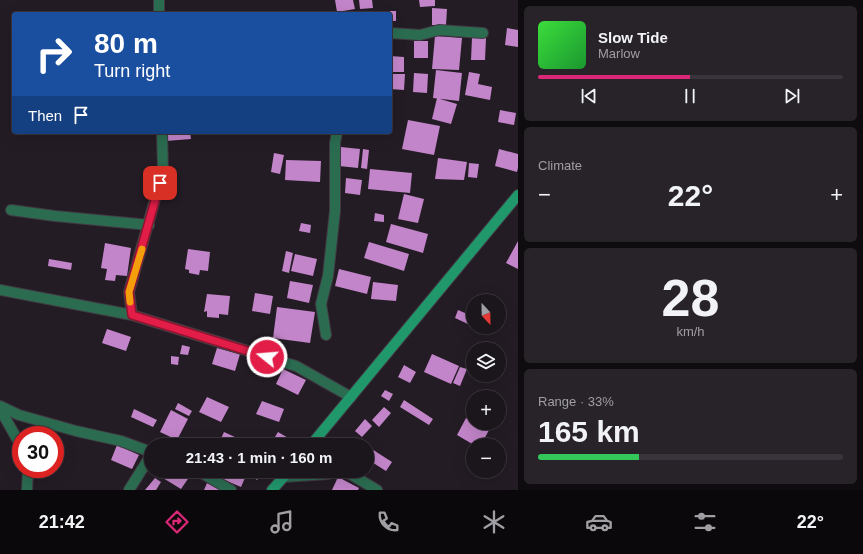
<!DOCTYPE html>
<meta charset="utf-8">
<style>
body{margin:0;font-family:Arial,sans-serif;background:#282229;color:#f1f3f6;height:100vh;display:flex;flex-direction:column;font-size:15px;white-space:nowrap}
*{box-sizing:border-box;margin:0}
p{font-size:13px;color:#a09fa3}
.icon{flex:none;width:22px;height:22px;fill:none;stroke:currentColor;stroke-width:2;stroke-linecap:round;stroke-linejoin:round}
.map{position:relative;flex:1;overflow:hidden}
.side{display:flex;flex-direction:column;gap:6px;padding:6px;background:#0f0c0f;width:345px}
.side>*{flex:none}
.banner{position:absolute;left:12px;top:12px;width:380px;height:122px;border-radius:4px;box-shadow:0 4px 16px #0002,0 0 0 1px #39343b;background:#1a4fa0;color:#fff;overflow:hidden}
.needle{width:26px;rotate:158deg}
.tools{position:absolute;left:466px;top:294px;display:grid;gap:8px}
.tools a{display:grid;place-items:center;width:40px;height:40px;border-radius:50%;background:#1b151c;box-shadow:0 4px 16px #0002,0 0 0 1px #39343b;font-size:20px}
.speed{position:absolute;left:12px;top:426px;display:flex;gap:8px;font-size:20px;font-weight:700;text-align:center}
.speed>*{display:grid;place-content:center;width:52px;height:52px;border-radius:50%;background:#1b151c;box-shadow:0 4px 16px #0002,0 0 0 1px #39343b;line-height:1}
.speed .limit{border:6px solid #d22;background:#fff;color:#111}
.pin{position:absolute;display:grid;place-items:center;width:34px;height:34px;color:#fff;margin:-17px;border-radius:8px;box-shadow:0 2px 6px #0006}
.me{position:absolute;width:44px;margin:-22px;rotate:287deg;stroke-linejoin:round;filter:drop-shadow(0 0 3px #0008)}
.turn{display:flex;align-items:center;gap:14px;height:84px;padding:0 16px;font-size:18px}
.turn .icon{width:52px;height:52px;stroke-width:2.5}
.turn b{display:block;font-size:28px;line-height:34px}
.then{display:flex;align-items:center;height:38px;padding:0 16px;background:#0003;gap:8px;font-size:15px}
.big{font-size:30px;font-weight:700;line-height:1.1}
.side .tile{flex:1;display:flex;flex-direction:column;justify-content:center;gap:6px;min-width:0;padding:0 14px;border-radius:6px;background:#282229}
.side .dial{align-items:center;gap:0}
.dial b{font-size:52px;line-height:1}
.song{display:flex;align-items:center;gap:12px}
.cover{width:48px;height:48px;border-radius:6px;background:linear-gradient(135deg,hsl(120 70% 55%),hsl(130 70% 35%))}
.played{height:4px;border-radius:2px;background:linear-gradient(90deg,#db2777 50%,#39343b 50%)}
.keys{display:flex;justify-content:space-around;direction:ltr}
.heat{display:flex;justify-content:space-between;align-items:center;font-size:22px;direction:ltr}
.charge{height:6px;border-radius:3px;background:linear-gradient(90deg,#34c759 33%,#39343b 0)}
.trip{position:absolute;left:144px;top:438px;width:230px;height:40px;border-radius:20px;background:#1b151c;box-shadow:0 4px 16px #0002,0 0 0 1px #39343b;font-weight:700;line-height:40px;text-align:center}
.tabs{display:flex;height:64px;justify-content:space-around;align-items:center;background:#0b080b;color:#a09fa3}
.tabs .icon{width:28px;height:28px}
.tabs .current{color:#db2777}
.tabs b{font-size:18px;color:#f1f3f6}
main{display:flex;flex:1;min-height:0}
.map>svg:first-child{display:block}
.building{fill:#c285c9}
.lines{fill:none;stroke-linecap:round;stroke-linejoin:round}
.minor-casing{stroke:#413942;stroke-width:12}
.secondary-casing{stroke:#413942;stroke-width:12}
.minor{stroke:#2b6c51;stroke-width:10}
.secondary{stroke:#21976c;stroke-width:10}
.route-casing{stroke:#92132f;stroke-width:10}
.route{stroke:#e11d48;stroke-width:7}
.slow{stroke:#f59e0b;stroke-width:7}
</style>
<main>
<div class="map">
<svg width="518" height="490" viewBox="0 0 518 490">
<rect width="100%" height="100%" fill="#241c25"/>
<path class="building" d="M335,0H353L355,9L337,12Z
M359,0H372L373,8L360,9Z
M419,0H435V6L420,7Z
M432,8L447,9L446,25H432Z
M390,11H396V21H390Z
M507,28L518,30V47L505,45Z
M435,36L462,38L459,70L432,69Z
M472,38H486L485,60H471Z
M414,41H428V58H414Z
M390,56L404,57V72H390Z
M436,70L462,73L459,101L433,98Z
M469,72L480,74L478,84L492,87L490,100L465,95Z
M414,73L428,74L427,93L413,92Z
M390,74H405L404,90L390,89Z
M437,98L457,104L451,124L432,119Z
M500,110L516,113L514,125L498,122Z
M408,120L440,126L434,155L402,149Z
M166,132H190L191,139L166,141Z
M341,147L360,149L358,168L339,166Z
M363,149L369,150L367,169L361,168Z
M499,149L518,154V168L517,172L495,166Z
M274,153L284,155L280,174L271,172Z
M438,158L467,162L464,180L435,179Z
M286,160L321,161L320,182L285,180Z
M469,163L479,164L477,178L468,177Z
M370,169L412,173L410,193L368,189Z
M346,178L362,180L360,195L345,193Z
M404,194L424,199L418,223L398,219Z
M375,213L384,215V222L374,221Z
M301,223L311,225L310,233L299,231Z
M391,224L428,234L423,253L386,242Z
M518,241V269L506,263Z
M369,242L409,254L404,271L364,258Z
M105,243L131,248L127,276L116,275L115,281L105,280L107,269L101,268Z
M188,249L210,252L208,271L200,270L199,275L189,273V270L185,269Z
M286,251L293,253L289,273L282,271Z
M295,254L317,259L313,276L291,271Z
M49,259L72,263L71,270L48,266Z
M339,269L371,277L367,294L335,286Z
M290,281L313,285L309,303L287,298Z
M373,282L398,285L396,301L371,299Z
M255,293L273,296L270,314L252,311Z
M207,294L230,296L228,315L219,314V318L207,317V311L204,312Z
M277,307L315,312L310,343L273,338Z
M458,310L472,316L468,324L455,318Z
M107,329L131,337L126,351L102,343Z
M182,345L190,347L188,355L180,354Z
M217,348L240,354L235,371L212,364Z
M432,354L459,366L451,384L424,372Z
M171,356L179,357L178,365L171,364Z
M404,365L416,372L410,383L398,377Z
M460,367L467,369L460,386L453,383Z
M283,369L306,380L298,395L276,384Z
M385,390L393,394L389,401L381,396Z
M207,397L229,407L221,422L199,412Z
M404,400L433,419L429,425L400,407Z
M262,401L284,409L279,422L256,414Z
M178,403L192,411L189,416L175,409Z
M384,407L391,413L379,427L372,420Z
M134,409L157,420L153,427L131,417Z
M171,410L188,419L177,440L160,432Z
M466,418L473,422V423H476L489,430L481,445H474L457,435Z
M365,419L372,426L362,437L355,431Z
M224,432L248,443L247,445H218Z
M278,432L290,439L286,445H270Z
M117,445L139,455L132,469L111,460Z
M367,446L392,462L386,471L367,459Z
M160,471H189L192,473L181,489L158,475Z
M215,471H248L241,487L213,475Z
M257,472L261,475L257,480L253,477Z
M338,477L359,488L358,490H332Z
M155,478L161,482L156,490H145Z
M207,483L220,489L219,490H204Z"/>
<g class="lines">
<defs>
<path id="minor" d="M159,14V0
M390,33L420,35L439,30L483,33
M11,210L55,216L149,225
M0,290L132,315L296,366L351,397
M132,315L129,292L163,171L162,132
M326,335L321,304L328,276L335,211V143L337,132
M0,406L19,415L76,431L121,441L151,452
M0,409L21,446
M198,471L231,490
M345,471L377,490
M284,477L328,474L336,471
M27,490L28,469
M129,490L151,455"/>
<path id="secondary" d="M311,445L518,195
M272,490L289,471"/>
</defs>
<use href="#minor" class="minor-casing"/>
<use href="#secondary" class="secondary-casing"/>
<use href="#minor" class="minor"/>
<use href="#secondary" class="secondary"/>
</g>
<g class="lines">
<defs>
<path id="route" d="M160,183L129,292L132,315L267,357"/>
</defs>
<use href="#route" class="route-casing"/>
<use href="#route" class="route"/>
<path class="slow" d="M130,302L129,292L142,249"/>
</g>
</svg>
<div class="tools">
<a><svg class="needle" viewBox="-14 -14 28 28"><path d="M0-13l5 13h-10z" fill="#e53935"/><path d="M0 13l5-13h-10z" fill="#a09fa3"/></svg></a>
<a><svg class="icon" aria-label="layers" viewBox="0 0 24 24"><path d="M12 4l9 5-9 5-9-5zM3 14l9 5 9-5"/></svg></a>
<a>+</a>
<a>−</a>
</div>
<div class="speed"><div class="limit">30</div></div>
<div class="pin" style="left:160px;top:183px;background:#d93025"><svg class="icon" aria-label="arrive" viewBox="0 0 24 24"><path d="M6 21V4h12l-3 4 3 4H6"/></svg></div>
<svg class="me" style="left:267px;top:357px" viewBox="-20 -20 40 40"><circle r="17" fill="#e11d48" stroke="#fff" stroke-width="3"/><path d="M0-11L8 9 0 5-8 9z" fill="#fff"/></svg>
<div class="trip">21:43 · 1 min · 160 m</div>
<div class="banner">
<div class="turn"><svg class="icon" aria-label="right" viewBox="0 0 24 24"><path d="M7 20v-9h11M14 6l5 5-5 5"/></svg><div><b>80 m</b>Turn right</div></div>
<div class="then">Then<svg class="icon" aria-label="arrive" viewBox="0 0 24 24"><path d="M6 21V4h12l-3 4 3 4H6"/></svg></div>
</div>
</div>
<section class="side">
<div class="tile">
<div class="song"><i class="cover"></i><div><b>Slow Tide</b><p>Marlow</p></div></div>
<div class="played"></div>
<div class="keys"><svg class="icon" aria-label="previous" viewBox="0 0 24 24"><path d="M18 5L8 12l10 7zM5 5v14"/></svg><svg class="icon" aria-label="pause" viewBox="0 0 24 24"><path d="M8 5v14M16 5v14"/></svg><svg class="icon" aria-label="next" viewBox="0 0 24 24"><path d="M6 5l10 7-10 7zM19 5v14"/></svg></div>
</div>
<div class="tile"><p>Climate</p>
<div class="heat"><a>−</a><b class="big">22°</b><a>+</a></div>
</div>
<div class="tile dial"><b>28</b><p>km/h</p></div>
<div class="tile"><p>Range · 33%</p><b class="big">165 km</b><div class="charge"></div></div>
</section>
</main>
<nav class="tabs">
<b>21:42</b>
<svg class="icon current" aria-label="directions" viewBox="0 0 24 24"><path d="M12 3l9 9-9 9-9-9zM9 14v-3h6M13 9l2 2-2 2"/></svg>
<svg class="icon" aria-label="music" viewBox="0 0 24 24"><path d="M9 18V5l10-2v13"/><circle cx="6" cy="18" r="3"/><circle cx="16" cy="16" r="3"/></svg>
<svg class="icon" aria-label="phone" viewBox="0 0 24 24"><path d="M5 4h4l2 5-3 2q2 4 5 5l2-3 5 2v4C11 20 4 13 5 4z"/></svg>
<svg class="icon" aria-label="climate" viewBox="0 0 24 24"><path d="M12 3v18M4 7l16 10M4 17L20 7"/></svg>
<svg class="icon" aria-label="car" viewBox="0 0 24 24"><path d="M5 17H2v-5l4-1 3-4h7l3 4 3 1v5h-3M9 17h6M6 11h13"/><circle cx="7" cy="17" r="2"/><circle cx="17" cy="17" r="2"/></svg>
<svg class="icon" aria-label="filters" viewBox="0 0 24 24"><path d="M4 7h16M4 17h16"/><circle cx="9" cy="7" r="2"/><circle cx="15" cy="17" r="2"/></svg>
<b>22°</b>
</nav>
